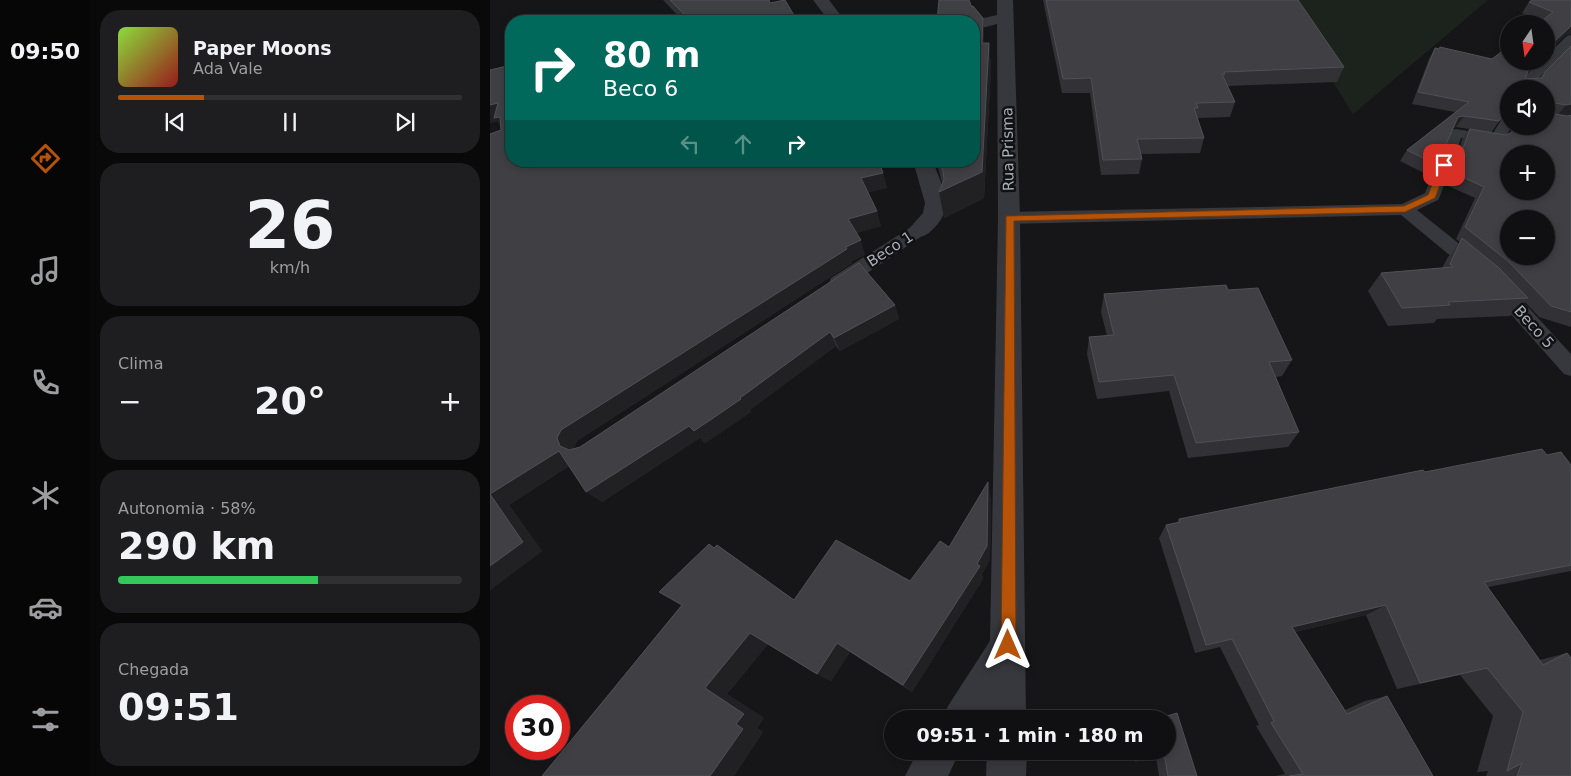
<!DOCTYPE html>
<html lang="pt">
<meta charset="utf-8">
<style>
body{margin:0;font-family:"DejaVu Sans",sans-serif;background:#1e1e20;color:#f1f3f6;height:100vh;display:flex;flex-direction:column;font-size:19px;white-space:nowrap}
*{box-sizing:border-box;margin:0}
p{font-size:16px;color:#9c9d9f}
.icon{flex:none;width:28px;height:28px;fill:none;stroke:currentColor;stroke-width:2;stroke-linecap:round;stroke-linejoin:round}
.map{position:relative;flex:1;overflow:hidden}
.sheet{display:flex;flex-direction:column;gap:10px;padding:10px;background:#09090a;width:400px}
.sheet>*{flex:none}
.top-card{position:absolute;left:15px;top:15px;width:475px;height:152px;border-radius:20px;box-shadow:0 2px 8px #0003,0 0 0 1px #303032;background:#00695c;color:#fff;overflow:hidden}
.needle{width:32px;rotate:193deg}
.buttons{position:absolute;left:1010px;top:15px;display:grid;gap:10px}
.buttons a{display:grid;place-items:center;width:55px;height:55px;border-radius:50%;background:#101012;box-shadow:0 2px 8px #0003,0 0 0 1px #303032;font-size:25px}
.speed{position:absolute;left:15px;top:695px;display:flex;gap:10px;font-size:25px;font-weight:700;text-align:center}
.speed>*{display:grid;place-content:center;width:65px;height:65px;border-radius:50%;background:#101012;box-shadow:0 2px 8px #0003,0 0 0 1px #303032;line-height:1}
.speed .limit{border:8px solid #d22;background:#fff;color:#111}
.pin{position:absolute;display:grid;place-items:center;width:42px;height:42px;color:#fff;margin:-21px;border-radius:10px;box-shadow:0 2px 8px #0006}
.me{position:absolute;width:55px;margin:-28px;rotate:0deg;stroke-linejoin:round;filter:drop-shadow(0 0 4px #0008)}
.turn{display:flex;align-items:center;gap:18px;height:105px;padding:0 15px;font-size:22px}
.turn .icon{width:65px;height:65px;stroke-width:2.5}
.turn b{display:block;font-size:35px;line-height:42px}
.lanes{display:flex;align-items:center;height:48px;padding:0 15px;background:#0003;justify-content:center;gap:25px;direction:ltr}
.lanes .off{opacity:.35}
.big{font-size:38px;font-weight:800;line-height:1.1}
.sheet .widget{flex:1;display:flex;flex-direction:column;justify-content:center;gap:8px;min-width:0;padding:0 18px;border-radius:20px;background:#1e1e20}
.sheet .dial{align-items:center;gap:0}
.dial b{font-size:65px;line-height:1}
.song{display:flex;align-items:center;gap:15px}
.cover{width:60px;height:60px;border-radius:8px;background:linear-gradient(135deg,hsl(90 70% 55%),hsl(0 70% 35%))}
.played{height:5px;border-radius:2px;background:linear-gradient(90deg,#b45309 25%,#303032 25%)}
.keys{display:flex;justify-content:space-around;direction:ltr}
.heat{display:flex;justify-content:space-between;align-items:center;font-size:28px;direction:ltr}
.charge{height:8px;border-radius:4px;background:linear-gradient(90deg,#34c759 58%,#303032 0)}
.trip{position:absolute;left:394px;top:710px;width:292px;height:50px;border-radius:25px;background:#101012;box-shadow:0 2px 8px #0003,0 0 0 1px #303032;font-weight:800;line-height:50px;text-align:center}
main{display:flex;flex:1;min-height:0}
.tab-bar{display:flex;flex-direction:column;width:90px;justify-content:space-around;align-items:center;background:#060607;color:#9c9d9f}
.tab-bar .icon{width:35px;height:35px}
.tab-bar .on{color:#b45309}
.tab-bar b{font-size:22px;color:#f1f3f6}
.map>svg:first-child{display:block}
.green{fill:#1c231d}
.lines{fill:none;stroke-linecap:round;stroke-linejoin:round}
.service{fill:#37383d;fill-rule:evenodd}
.minor{fill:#37383d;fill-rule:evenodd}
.wall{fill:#323236;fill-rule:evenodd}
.shaded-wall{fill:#212124}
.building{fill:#3f3f44;stroke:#4f5156;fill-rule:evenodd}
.route{fill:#b45309;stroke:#753606}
.labels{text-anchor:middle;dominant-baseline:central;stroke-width:5;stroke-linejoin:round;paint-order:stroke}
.street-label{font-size:15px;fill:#a8adb8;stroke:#111113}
</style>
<main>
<nav class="tab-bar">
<b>09:50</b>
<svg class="icon on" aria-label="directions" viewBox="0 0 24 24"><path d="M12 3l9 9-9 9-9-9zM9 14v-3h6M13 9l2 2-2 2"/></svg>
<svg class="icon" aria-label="music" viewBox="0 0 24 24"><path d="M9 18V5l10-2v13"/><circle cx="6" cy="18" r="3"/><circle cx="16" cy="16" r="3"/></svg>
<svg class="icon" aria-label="phone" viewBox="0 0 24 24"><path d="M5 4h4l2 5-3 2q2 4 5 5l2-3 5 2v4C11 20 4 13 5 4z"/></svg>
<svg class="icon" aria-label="climate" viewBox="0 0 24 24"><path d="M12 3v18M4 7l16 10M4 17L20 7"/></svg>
<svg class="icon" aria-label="car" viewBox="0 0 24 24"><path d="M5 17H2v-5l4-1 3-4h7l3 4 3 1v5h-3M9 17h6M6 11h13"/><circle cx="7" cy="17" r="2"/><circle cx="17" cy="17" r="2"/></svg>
<svg class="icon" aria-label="filters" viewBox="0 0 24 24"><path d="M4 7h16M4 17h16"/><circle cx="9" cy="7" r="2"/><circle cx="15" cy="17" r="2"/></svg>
</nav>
<section class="sheet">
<div class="widget">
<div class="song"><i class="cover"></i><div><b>Paper Moons</b><p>Ada Vale</p></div></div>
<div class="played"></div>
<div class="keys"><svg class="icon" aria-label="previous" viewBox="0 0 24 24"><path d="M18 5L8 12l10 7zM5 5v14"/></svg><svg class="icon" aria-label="pause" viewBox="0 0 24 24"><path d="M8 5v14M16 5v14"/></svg><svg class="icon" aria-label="next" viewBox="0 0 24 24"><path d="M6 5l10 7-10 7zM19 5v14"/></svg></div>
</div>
<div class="widget dial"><b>26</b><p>km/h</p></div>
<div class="widget"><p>Clima</p>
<div class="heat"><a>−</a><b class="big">20°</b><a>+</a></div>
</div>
<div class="widget"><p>Autonomia · 58%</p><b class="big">290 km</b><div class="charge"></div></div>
<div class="widget"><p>Chegada</p><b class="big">09:51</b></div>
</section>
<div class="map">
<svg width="1081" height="776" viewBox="0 0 1081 776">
<rect width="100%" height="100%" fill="#161618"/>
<path class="green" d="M792,0H998L863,114Z"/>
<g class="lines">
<path class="service" d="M1081,35V46L1045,82L1042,89H1028L1034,77L1051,61H1056V56L1077,36Z
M1019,114V126H1022L1012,143L1007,145L971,138L950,196L948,200L927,210L992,262L995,267L992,272L986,274L980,272L911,215L519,224L513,222L510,218L513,214L519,212L912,204L935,193L961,130L966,129L1002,135L1014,115Z
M429,224L435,226L438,230L435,234L355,288L348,290L341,288L339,283L341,278L423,226Z
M1009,281L1016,283L1081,354V376L1074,374L1002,293L1000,288L1002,283Z"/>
<path class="minor" d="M323,0H339L355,21H339Z
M507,0H523L530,218L536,719H498V710L493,719H452L458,706L500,641L508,218L507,24L484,30V21H480L507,15Z
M423,161H443C452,189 467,207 442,230C435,237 430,238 421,235L418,230L433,213L435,203Z
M428,751H470L458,776H415Z
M497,751H537L536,776H496Z"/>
</g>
<path class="wall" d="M173,0H279L280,3L305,17L321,21H193Z
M553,0H808L854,67L847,82L737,86L745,102L740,117L707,118L714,138L710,153L651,154L652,159L649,174L611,175L600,93H572Z
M1081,0V34L1076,35L1062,48L1056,56V24L1032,13L1039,2Z
M481,6L493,18L494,43H499L501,69L494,198L454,218L452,183L449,171L447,161H484Z
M1081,46V114L1071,115L1077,116L1081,115V327L1049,317L1035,302L1020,316L947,319L944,323L898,326L878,291L891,273L952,268L958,257L970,242L966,239L985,198L956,185L972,140L979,129L966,127L963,128L947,165L940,176L910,161L917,150L965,112L922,104L939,59L945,48L1002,59L1019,61H1048L1038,70L1035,79L1050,78L1055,72ZM1019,89L1056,126H1023L1024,127L1019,134L1015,135L1001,133L1014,114L1019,113Z
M0,70L393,173L397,188L378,192L391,226L366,233L375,255L362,261V263L87,441L83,449L90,447L369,263L405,305L409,319L350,351L346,346L260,410L261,412L215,443L210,438L112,502L79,466L19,505L52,551L0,590V134L11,130V126L7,121L0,123Z
M738,290L802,360L792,376L786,377L809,432L798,447L698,458L679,391L607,399L597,354L599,337L617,336L611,312L614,294Z
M1057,455L1081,465V571L998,587L1050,660L1077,653L1081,776H996L998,771L987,772L1003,716L970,675L907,689L876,615L805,632L855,710L875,701L897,696L943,776H785L795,774L766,726L769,725L730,647L705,653L669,538L676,525L687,523L689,519L935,472Z
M501,499L500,560L492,574L493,579L422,692L360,652L341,681L327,674L278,644L237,694L274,718L267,728L273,732L244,776H52L192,605L224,548L304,600L420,581L459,547Z
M642,751H678L707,776H669L666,757L645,762Z"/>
<path class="shaded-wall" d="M493,18L494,43H492Z
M1081,26V34L1076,35L1062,48L1063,43Z
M499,43L501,69L494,198L454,218L449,192Z
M1044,61H1048L1033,76L1041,64Z
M8,103L16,132L7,121L0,123V105Z
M1081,104V114L1067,116L1076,105Z
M1019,105V113L1012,114Z
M974,116L966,127L961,128L968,117Z
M393,173L397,188L375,193L371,178Z
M387,211L391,226L363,234L358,219Z
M371,240L375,255L362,261V263L87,441L83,449L86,458L70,446L67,438L71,430L356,247Z
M405,305L409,319L350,351L344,338Z
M340,332L346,346L260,410L261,412L215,443L210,438L112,502L96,492L199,426L250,398Z
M69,451L85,462L19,505L52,551L0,590V494Z
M498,482L501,499L500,560L492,574L493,579L422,692L413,685L487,564Z
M896,605L876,615L787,636L802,627Z
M260,633L279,643L237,694L274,718L267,728L273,732L244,776H220L246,724L215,688Z
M347,643L360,652L341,681L327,674Z"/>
<path class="building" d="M180,0H279L280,3L295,0L305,17L317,15L321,21H194L200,20Z
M449,0H479L480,2L481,6H483L493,18L492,43H499L492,172L449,192L454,179L453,171L450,161H484V21H447Z
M556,0H808L854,67L734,72L735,74H732L745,102L706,103L708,108H704L714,138L647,139L652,159L613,160L601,78L573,79Z
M1042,0H1081V26L1063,43L1062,48H1058L1056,50V24H1048L1063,12L1039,2Z
M1019,46V61H1044L1041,64L1035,79L1052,78L1055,72L1081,46V104L1076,105L1065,103L1063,104L1065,114L1077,116L1081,115V312L1061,306L1019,262L975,227L994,187L964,173L980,129L1015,135L1021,133L1026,126H1056V89H1019V105L1009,121L974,116L968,117L947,165L917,150L979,102L928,92L945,48L949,49L950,47L1002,59ZM1019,154H1056V191H1019ZM1019,219H1056V256H1019Z
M21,65V161H389L393,173L371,178L387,211L358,219L371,240L356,247L357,249L71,430L67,438L70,446L79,450L90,447L369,263L405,305L344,338L340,332L250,398L251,399L204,431L199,426L96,492L69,451L0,494V134L11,130L10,117L4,118L8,103L0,105V70Z
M972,238L1008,267L1038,298L958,302L960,305L912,308L891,273L963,267L960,264Z
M736,285L738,290L768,288L802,360L779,362L809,432L706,443L684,375L609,382L599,337L624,335L614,294Z
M1052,449L1057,455L1071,452L1081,465V565L994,582L1053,665L1077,653L1081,658V776H1027L1032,763L1017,771L1033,712L997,668L930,683L896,605L802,627L857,714L897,696L943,776H799L813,774L781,723L784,721L742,639L716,645L676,525L690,522L689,519L933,470L935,472Z
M498,482L497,546L487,564L490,566L413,685L347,643L327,674L260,633L215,688L254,714L246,724L253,729L220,776H52L192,605L169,592L219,544L224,548L227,545L304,600L346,540L420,581L450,541L459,547Z
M0,494L33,542L0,566Z
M687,713L707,776H678L674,754L652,761L649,751H678V719H667Z"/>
<path class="route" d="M954,162L958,165L945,198L915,212L524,221L526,645L524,650L518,652L513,650L511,645L516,216L914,206L938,195L950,165Z"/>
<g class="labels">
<g class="street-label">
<text transform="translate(518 149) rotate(-91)">Rua Prisma</text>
<text transform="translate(400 249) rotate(-33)">Beco 1</text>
<text transform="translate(1044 327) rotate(48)">Beco 5</text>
</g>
</g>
</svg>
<div class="buttons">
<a><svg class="needle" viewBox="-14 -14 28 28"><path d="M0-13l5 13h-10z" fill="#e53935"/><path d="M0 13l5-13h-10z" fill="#9c9d9f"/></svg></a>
<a><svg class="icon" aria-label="sound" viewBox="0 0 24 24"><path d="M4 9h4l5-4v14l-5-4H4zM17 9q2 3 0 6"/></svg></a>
<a>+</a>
<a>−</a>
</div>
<div class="speed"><div class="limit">30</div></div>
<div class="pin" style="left:954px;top:165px;background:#d93025"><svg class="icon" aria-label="arrive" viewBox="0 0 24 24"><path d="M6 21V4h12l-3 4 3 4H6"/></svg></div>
<svg class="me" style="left:518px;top:645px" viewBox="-20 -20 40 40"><path d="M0-17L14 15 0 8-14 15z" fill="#b45309" stroke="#fff" stroke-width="4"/></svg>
<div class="trip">09:51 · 1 min · 180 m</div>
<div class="top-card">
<div class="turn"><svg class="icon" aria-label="right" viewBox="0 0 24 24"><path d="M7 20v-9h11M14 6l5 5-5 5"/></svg><div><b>80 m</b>Beco 6</div></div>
<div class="lanes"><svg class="icon off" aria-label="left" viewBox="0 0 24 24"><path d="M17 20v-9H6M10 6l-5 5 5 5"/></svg><svg class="icon off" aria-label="ahead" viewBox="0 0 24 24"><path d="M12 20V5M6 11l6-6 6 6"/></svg><svg class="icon" aria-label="right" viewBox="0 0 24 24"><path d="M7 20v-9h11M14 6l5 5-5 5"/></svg></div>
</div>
</div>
</main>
